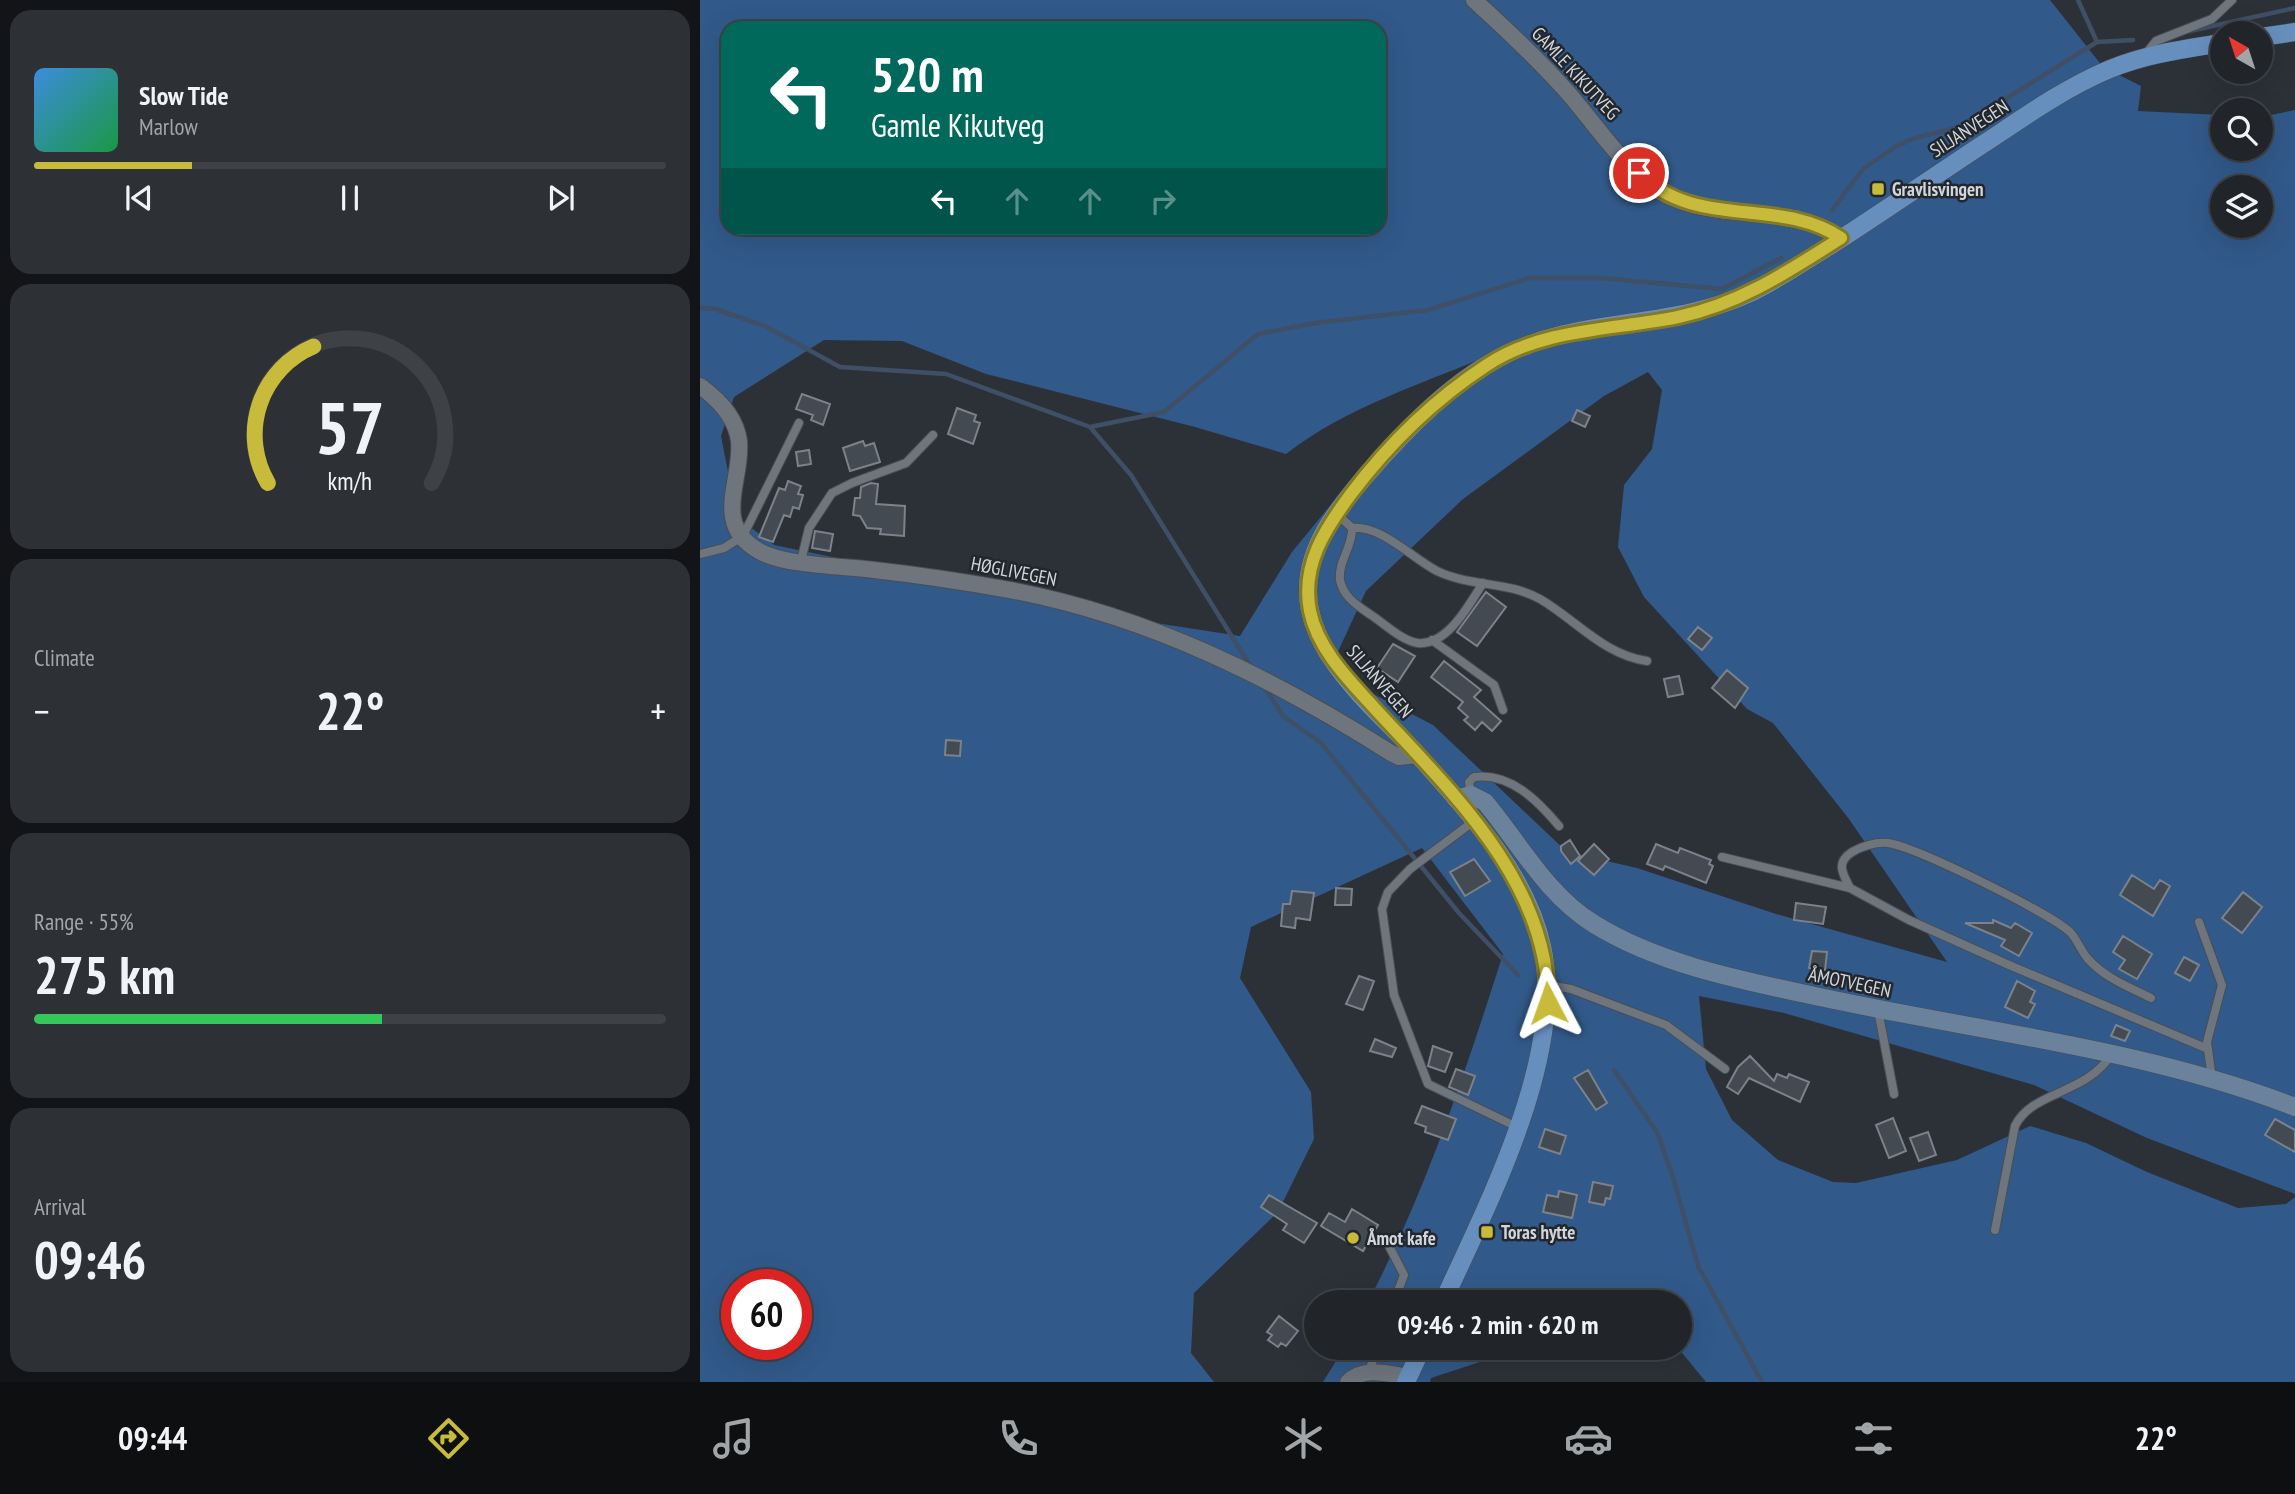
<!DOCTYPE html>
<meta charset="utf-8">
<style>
body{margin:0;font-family:"PT Sans Narrow",sans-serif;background:#2d3136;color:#f1f3f6;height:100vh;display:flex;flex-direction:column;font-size:26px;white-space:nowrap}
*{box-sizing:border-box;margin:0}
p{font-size:23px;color:#a2a5a8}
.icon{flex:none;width:38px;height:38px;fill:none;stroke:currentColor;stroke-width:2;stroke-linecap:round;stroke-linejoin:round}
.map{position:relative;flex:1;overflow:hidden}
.drawer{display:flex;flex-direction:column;gap:10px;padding:10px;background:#121417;width:700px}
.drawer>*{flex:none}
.hud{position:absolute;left:21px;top:21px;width:665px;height:214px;border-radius:21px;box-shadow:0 7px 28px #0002,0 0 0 2px #3e4247;background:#00695c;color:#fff;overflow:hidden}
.needle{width:46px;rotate:321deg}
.controls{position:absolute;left:1510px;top:21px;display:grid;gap:14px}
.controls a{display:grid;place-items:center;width:63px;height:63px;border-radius:50%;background:#21252a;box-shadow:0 7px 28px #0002,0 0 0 2px #3e4247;font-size:35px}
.speed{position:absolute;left:21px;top:1269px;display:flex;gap:14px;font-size:35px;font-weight:700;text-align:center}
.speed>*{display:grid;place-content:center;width:91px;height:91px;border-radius:50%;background:#21252a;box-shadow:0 7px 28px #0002,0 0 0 2px #3e4247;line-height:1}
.speed .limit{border:10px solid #d22;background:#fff;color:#111}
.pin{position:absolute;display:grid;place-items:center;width:60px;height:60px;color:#fff;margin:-30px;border:4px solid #fff;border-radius:50%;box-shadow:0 2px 7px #0007}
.me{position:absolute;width:77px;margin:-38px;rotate:356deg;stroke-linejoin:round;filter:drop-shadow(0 0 5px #0008)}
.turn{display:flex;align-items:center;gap:24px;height:147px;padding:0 35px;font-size:32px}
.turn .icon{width:91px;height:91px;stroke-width:2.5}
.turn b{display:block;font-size:49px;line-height:60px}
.lanes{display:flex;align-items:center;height:66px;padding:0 35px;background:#0003;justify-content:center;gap:35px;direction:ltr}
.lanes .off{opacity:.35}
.big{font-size:52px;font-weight:600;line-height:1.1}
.drawer .tile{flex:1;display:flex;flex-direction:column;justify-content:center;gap:10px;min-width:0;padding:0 24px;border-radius:21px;background:#2d3136}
.drawer .dial{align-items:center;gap:0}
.dial svg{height:182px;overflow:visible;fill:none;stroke:#3e4247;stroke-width:7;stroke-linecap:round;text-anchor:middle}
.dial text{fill:#f1f3f6;stroke:none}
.song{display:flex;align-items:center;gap:21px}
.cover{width:84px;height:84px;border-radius:10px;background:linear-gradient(135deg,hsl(210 70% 55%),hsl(140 70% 35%))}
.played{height:7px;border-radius:4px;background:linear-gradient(90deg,#c8bb3b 25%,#3e4247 25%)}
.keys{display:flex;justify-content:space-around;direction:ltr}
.heat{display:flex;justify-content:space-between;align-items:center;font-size:38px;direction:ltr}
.charge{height:10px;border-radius:5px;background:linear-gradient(90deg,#34c759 55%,#3e4247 0)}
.trip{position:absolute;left:604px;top:1290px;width:388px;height:70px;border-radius:35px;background:#21252a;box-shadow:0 7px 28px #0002,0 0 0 2px #3e4247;font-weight:600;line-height:70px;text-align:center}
.menu{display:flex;height:112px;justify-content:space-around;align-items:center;background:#0d0f11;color:#a2a5a8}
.menu .icon{width:49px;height:49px}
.menu .active{color:#c8bb3b}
.menu b{font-size:32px;color:#f1f3f6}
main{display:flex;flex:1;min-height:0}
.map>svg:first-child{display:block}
.green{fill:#315989;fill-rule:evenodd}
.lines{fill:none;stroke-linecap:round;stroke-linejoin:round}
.stream{stroke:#3f4f66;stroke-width:4.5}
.building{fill:#444a51;stroke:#7c828b;stroke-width:2}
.lane-casing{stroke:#494e54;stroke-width:10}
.street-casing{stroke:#494e54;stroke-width:18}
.secondary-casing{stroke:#494e54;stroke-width:19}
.primary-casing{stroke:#494e54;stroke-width:19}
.lane{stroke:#6f757d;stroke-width:8}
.street{stroke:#6f757d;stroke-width:16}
.secondary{stroke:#6b829d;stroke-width:18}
.primary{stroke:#678fbe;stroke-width:18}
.route-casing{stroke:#827a26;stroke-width:18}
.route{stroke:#c8bb3b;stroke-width:12}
.poi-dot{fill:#c8bb3b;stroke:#22272e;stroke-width:2.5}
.labels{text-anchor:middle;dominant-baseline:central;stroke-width:5;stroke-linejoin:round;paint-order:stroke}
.street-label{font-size:19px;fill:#d2d6da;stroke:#22272e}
.poi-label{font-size:19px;font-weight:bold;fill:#d2d6da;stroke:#22272e;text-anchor:start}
</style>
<main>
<section class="drawer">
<div class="tile">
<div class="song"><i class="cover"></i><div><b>Slow Tide</b><p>Marlow</p></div></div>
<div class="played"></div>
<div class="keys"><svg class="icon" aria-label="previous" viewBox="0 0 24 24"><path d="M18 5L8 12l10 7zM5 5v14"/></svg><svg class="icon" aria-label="pause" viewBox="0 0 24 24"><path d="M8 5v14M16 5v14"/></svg><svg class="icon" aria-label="next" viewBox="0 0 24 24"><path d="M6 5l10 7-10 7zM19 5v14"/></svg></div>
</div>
<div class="tile dial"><svg viewBox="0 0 100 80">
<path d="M14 69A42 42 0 1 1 86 69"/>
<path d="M14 69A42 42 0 0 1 34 9" stroke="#c8bb3b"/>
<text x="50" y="56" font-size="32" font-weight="700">57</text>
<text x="50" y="72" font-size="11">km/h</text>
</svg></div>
<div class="tile"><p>Climate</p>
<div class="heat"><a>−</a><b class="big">22°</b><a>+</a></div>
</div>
<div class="tile"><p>Range · 55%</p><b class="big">275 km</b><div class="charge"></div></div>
<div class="tile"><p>Arrival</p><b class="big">09:46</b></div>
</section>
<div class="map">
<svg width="1595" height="1382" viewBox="0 0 1595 1382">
<rect width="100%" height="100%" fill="#2c3138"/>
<path class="green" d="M0,0H1350L1403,67L1441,86L1438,111L1522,115V149H1561V117L1595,110V1194L1447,1138L1334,1085L1084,1013L999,996L1006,1069L1032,1120L1078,1160L1133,1182L1156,1183L1257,1160L1330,1126L1386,1143L1447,1172L1538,1208L1586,1204L1595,1197V1382H1006L978,1348L980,1302H888L873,1297L850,1302H668C726,1191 765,1073 803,954L722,848L551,927L540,978L611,1092L614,1139L578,1212L494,1293L491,1353L514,1382H0ZM28,28H679V228H28ZM1522,187H1561V226H1522ZM124,340L202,341L286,374L495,427L586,454C646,407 725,383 795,353L647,485L592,552L540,636L345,606L322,596L74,545L37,517L21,436L34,397ZM948,372L962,390L952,449L924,485L918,547L944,597L1047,709L1073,723L1149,819L1247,962L1076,914L937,868L867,852L733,725L629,671L666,591L763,499L904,396ZM37,1284H96V1344H37Z
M644,1348H803L789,1359L731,1378L730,1382H623Z"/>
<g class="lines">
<path class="stream" d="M1378,0L1397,42
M1490,31L1595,8
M1132,210L1163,169L1195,147L1215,138L1260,127L1397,42L1433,40
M0,308L15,309L65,326L140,367L246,374L390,427
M551,667L431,475L390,427L464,412L558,334L615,323L728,310L830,278H901L1022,289L1081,258
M564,686L583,716L621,743L759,913L818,975
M914,1070L957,1132L973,1177L998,1266L1062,1382"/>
</g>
<path class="building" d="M102,394L130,404L123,425L111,420L113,415L96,409Z
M257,408L276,415L274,421L280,423L273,444L248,434Z
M877,410L890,416L885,427L872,421Z
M163,441L165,446L174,443L180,462L150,471L143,448Z
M109,450L111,464L98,466L96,452Z
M88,481L101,486L98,494L103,495L99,509L93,507L90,517L84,515L73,542L59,537L79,488L85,490Z
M171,483L178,484L176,504L205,506L204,536L180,534L181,529L167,528L160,516L153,515L155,498H160L161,487Z
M115,531L133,534L130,551L112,548Z
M786,592L806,607L777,646L757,632Z
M998,627L1012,638L1002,650L988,639Z
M693,644L715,656L698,682L677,668Z
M744,661L781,690L774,697L801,721L792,731L782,722L775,730L764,720L768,717L758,708L763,702L731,677Z
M1027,670L1048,688L1035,708L1012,688Z
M979,676L983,694L968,697L964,679Z
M246,740L261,741L260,756L245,755Z
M870,840L880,856L871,864L861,851V846Z
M894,844L909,859L894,875L878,861Z
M956,844L978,853L980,848L1011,860L1009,864L1013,866L1006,883L965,866L963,870L947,864Z
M774,859L790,881L765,896L750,872Z
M1432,875L1454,889L1460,880L1470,886L1453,916L1420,895Z
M636,888L652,889L651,905H635Z
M592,891L614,893L610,920L596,918L595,928L581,926L583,904H590Z
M1543,892L1562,907L1542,933L1522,918Z
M1096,903L1126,907L1123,924L1094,920Z
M1293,920L1311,928L1315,923L1332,933L1319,956L1301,946L1305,940L1265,923H1293Z
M1423,936L1452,954L1437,979L1419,969L1425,960L1413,952Z
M1112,951L1127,952L1125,970L1109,968Z
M1484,957L1499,965L1490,981L1475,973Z
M659,976L674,981L663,1010L646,1004Z
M1317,981L1335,991L1330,1002L1335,1004L1328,1018L1305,1007Z
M1416,1025L1430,1031L1425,1041L1411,1036Z
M675,1039L696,1048L692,1057L670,1051Z
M733,1046L752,1053L745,1072L728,1066Z
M1050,1056L1074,1081L1077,1074L1087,1078L1089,1074L1109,1082L1100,1102L1049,1078L1038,1094L1027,1087L1038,1067Z
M756,1069L775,1076L768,1095L749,1087Z
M888,1070L907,1103L896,1110L874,1078Z
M722,1106L756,1119L748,1140L725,1132L726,1127L715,1123Z
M1193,1118L1206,1151L1189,1158L1176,1125Z
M1575,1119L1595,1130V1152L1565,1135Z
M845,1129L866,1136L860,1154L839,1147Z
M1228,1132L1236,1155L1219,1161L1210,1138Z
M893,1182L913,1186L910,1199L906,1198L904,1205L889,1202Z
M859,1191L877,1195L872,1218L843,1212L847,1195L858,1197Z
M569,1195L617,1223L604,1243L583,1230L587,1224L561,1207Z
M652,1209L678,1225L663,1251L621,1226L629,1213L645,1222Z
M579,1316L598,1331L586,1346L581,1343L578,1347L568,1340L572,1335L567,1332Z"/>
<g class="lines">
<defs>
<path id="lane" d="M1444,56L1456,41L1512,19L1532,0
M636,513L652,528C653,546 638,561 640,580C643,597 658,606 671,615C685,624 702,641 718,643C748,646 770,603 783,583
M652,528C681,525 712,558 737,571C770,587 808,581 840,599C876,620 904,655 947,661
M0,554L24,548L43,536L99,423
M101,561L109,528L132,493L152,483L206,463L233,435
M732,640L794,685L803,710
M771,795L769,782L774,777C810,772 838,801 859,826
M774,821L710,869L688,892L682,909L694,995L728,1084L817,1127
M1022,857L1150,888L1209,920L1309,965L1508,1049
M1150,888C1143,874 1135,863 1152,852C1163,846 1175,842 1188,843C1216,847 1348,912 1370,932C1377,939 1381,951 1388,959C1405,978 1429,987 1451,998
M1499,922L1522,985L1507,1042L1512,1079
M848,985L871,989L966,1025L1025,1069
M1178,1010L1194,1094
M1295,1230L1315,1126C1332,1091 1385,1095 1411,1055
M688,1244L704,1275L694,1302
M668,1373L678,1348"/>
<path id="street" d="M774,0C807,30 840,61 869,94C896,125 930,177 966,195C1020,222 1090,203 1141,238
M0,386C18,399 36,418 39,441C43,480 11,524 59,551C85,566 144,566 174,570C219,575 265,582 310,590C448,616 573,678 691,753L699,757L717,755
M648,1382C663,1366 689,1374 708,1377"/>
<path id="secondary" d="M756,799L771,795L785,802C820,844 846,894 894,924C960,965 1045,981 1120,997C1276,1031 1446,1049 1595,1107"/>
<path id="primary" d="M1561,37L1595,32
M743,1302C788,1203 866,1055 842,946C826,872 765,808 717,754C676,708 607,656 608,589C608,546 637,510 663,479C701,434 747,386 799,358C876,316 971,330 1050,293C1076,281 1100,264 1125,249C1182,213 1237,174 1294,137C1331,112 1369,86 1410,69C1446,54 1485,49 1522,43
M706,1382L722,1348"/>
</defs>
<use href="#lane" class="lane-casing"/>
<use href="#street" class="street-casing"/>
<use href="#secondary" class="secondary-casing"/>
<use href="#primary" class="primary-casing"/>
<use href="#lane" class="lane"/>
<use href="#street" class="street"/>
<use href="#secondary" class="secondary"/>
<use href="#primary" class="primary"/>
</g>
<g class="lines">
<defs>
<path id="route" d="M848,1003C849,884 753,793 678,712C652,683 618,651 610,611C601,565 625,529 651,494C688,445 735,399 787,365C843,328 914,330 978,317C1040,304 1089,271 1141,238C1079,196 996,231 939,173"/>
</defs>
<use href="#route" class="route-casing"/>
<use href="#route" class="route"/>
</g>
<g class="poi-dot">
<rect x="1171" y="182" width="14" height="14" rx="3.5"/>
<rect x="780" y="1225" width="14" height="14" rx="3.5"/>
<circle cx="653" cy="1238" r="7"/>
</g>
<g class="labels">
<g class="street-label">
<text transform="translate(876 73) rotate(47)">GAMLE KIKUTVEG</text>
<text transform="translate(1269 128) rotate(-33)">SILJANVEGEN</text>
<text transform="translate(314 571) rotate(11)">HØGLIVEGEN</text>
<text transform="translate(680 681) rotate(49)">SILJANVEGEN</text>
<text transform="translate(1150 982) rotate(12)">ÅMOTVEGEN</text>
</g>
<g class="poi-label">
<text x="1192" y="189">Gravlisvingen</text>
<text x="801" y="1232">Toras hytte</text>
<text x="667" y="1238">Åmot kafe</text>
</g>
</g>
</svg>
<div class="controls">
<a><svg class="needle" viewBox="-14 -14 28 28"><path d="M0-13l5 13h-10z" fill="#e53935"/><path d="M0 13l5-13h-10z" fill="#a2a5a8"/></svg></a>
<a><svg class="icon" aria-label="search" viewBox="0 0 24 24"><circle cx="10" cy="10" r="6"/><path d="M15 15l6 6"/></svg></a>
<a><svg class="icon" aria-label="layers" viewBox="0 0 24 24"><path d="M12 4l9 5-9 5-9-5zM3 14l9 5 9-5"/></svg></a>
</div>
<div class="speed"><div class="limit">60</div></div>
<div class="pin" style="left:939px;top:173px;background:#d93025"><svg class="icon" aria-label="arrive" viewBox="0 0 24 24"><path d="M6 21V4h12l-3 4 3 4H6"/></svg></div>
<svg class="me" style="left:848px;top:1003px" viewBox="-20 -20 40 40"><path d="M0-17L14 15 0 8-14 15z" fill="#c8bb3b" stroke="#fff" stroke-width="4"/></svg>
<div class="trip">09:46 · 2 min · 620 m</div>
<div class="hud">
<div class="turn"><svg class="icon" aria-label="left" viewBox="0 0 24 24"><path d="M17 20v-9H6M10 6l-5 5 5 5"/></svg><div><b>520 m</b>Gamle Kikutveg</div></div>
<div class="lanes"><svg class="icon" aria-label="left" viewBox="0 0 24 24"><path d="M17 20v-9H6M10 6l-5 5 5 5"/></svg><svg class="icon off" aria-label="ahead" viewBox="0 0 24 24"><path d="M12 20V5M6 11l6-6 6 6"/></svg><svg class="icon off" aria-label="ahead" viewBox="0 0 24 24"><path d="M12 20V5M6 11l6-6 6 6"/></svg><svg class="icon off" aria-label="right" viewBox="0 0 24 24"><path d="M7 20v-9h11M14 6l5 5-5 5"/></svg></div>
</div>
</div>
</main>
<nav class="menu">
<b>09:44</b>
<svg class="icon active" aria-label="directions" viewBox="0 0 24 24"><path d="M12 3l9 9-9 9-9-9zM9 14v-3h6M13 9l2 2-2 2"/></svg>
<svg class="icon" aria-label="music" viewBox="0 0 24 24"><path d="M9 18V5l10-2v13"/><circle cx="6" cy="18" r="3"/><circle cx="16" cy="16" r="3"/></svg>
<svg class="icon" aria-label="phone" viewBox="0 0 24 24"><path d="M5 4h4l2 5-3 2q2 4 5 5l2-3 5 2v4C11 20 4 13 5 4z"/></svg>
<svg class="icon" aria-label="climate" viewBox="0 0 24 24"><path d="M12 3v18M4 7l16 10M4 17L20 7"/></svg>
<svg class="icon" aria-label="car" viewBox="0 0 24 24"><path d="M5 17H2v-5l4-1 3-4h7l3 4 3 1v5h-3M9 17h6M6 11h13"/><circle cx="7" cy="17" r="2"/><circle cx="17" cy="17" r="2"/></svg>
<svg class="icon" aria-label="filters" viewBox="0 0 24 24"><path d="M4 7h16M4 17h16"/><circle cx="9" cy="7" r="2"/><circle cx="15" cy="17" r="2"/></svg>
<b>22°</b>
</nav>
